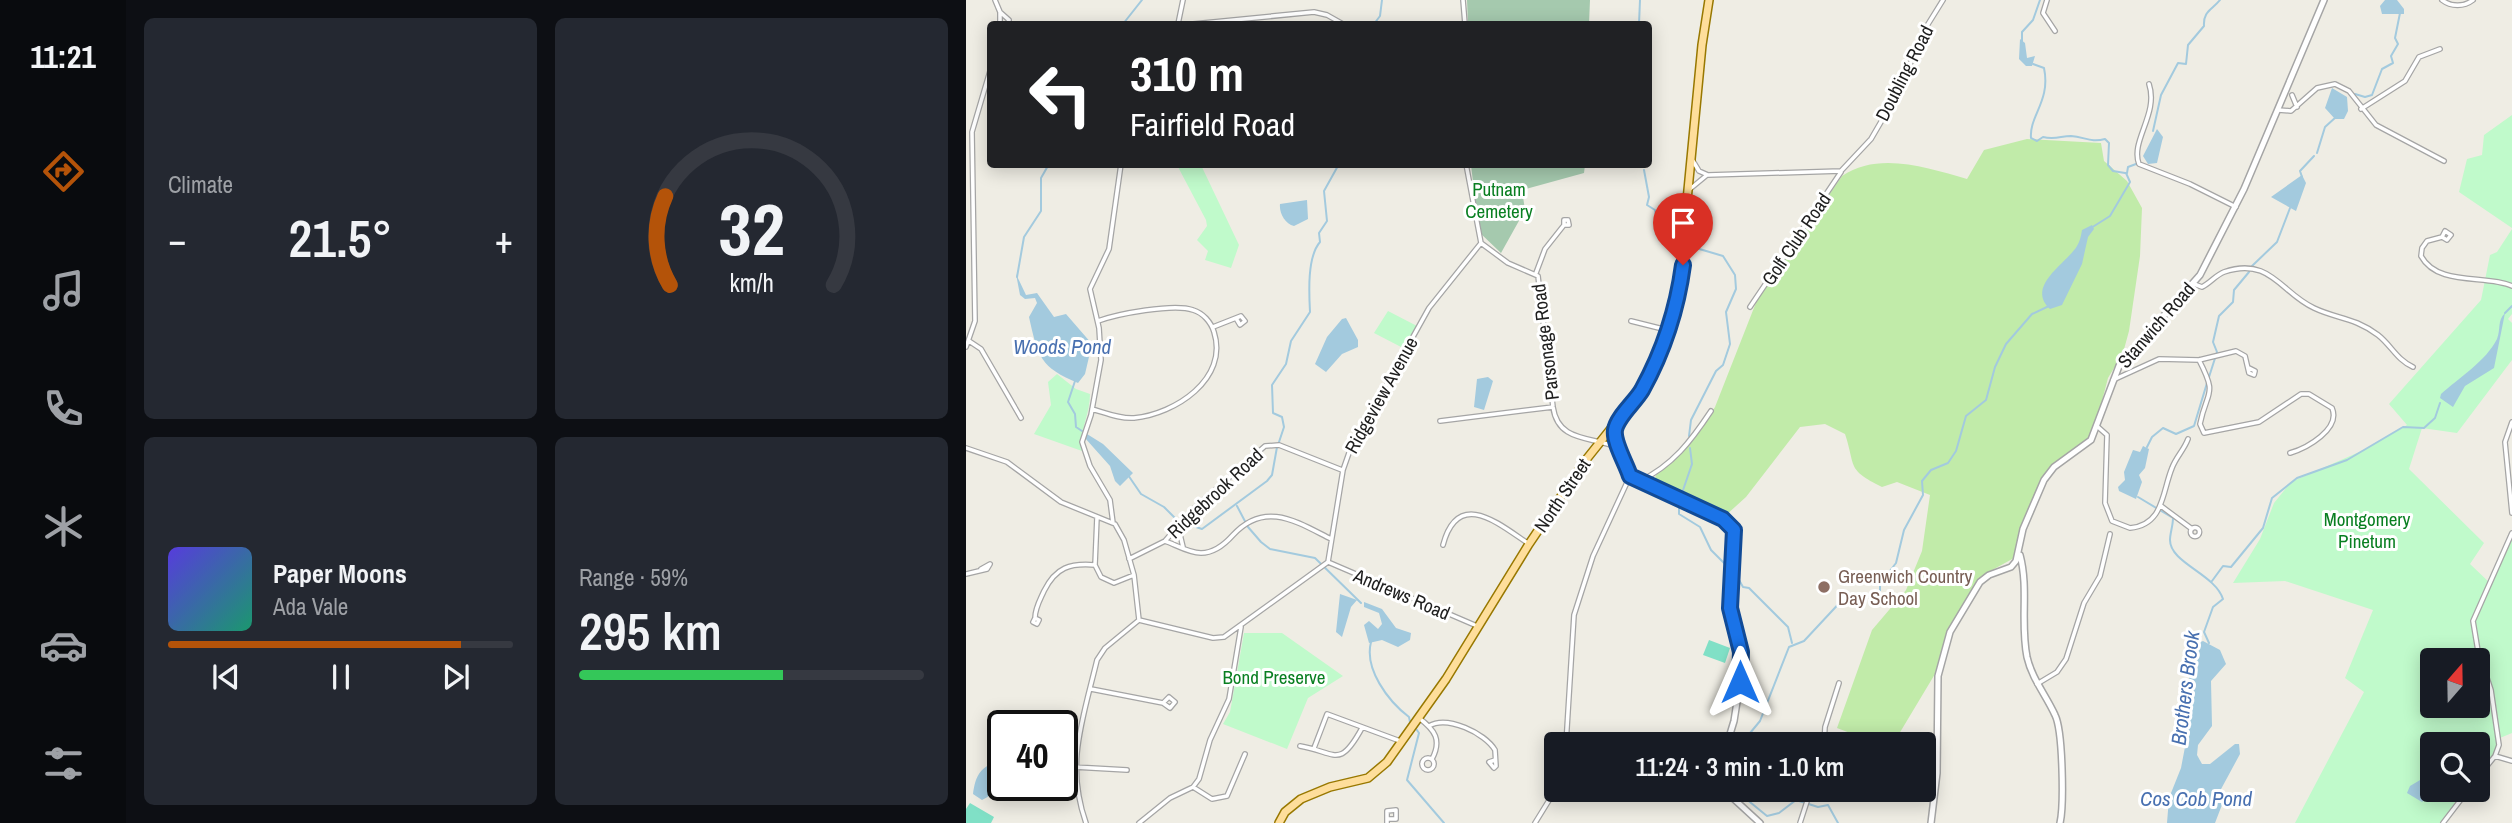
<!DOCTYPE html>
<meta charset="utf-8">
<style>
body{margin:0;font-family:"Archivo Narrow",sans-serif;background:#242831;color:#f1f3f6;height:100vh;display:flex;flex-direction:column;font-size:26px;white-space:nowrap}
*{box-sizing:border-box;margin:0}
p{font-size:23px;color:#9ea1a6}
.icon{flex:none;width:38px;height:38px;fill:none;stroke:currentColor;stroke-width:2;stroke-linecap:round;stroke-linejoin:round}
.map{position:relative;flex:1;overflow:hidden}
.sheet{display:flex;flex-direction:column;gap:18px;padding:18px;background:#0d0f14;width:840px}
.sheet>*{flex:none}
.banner{position:absolute;left:21px;top:21px;width:665px;height:147px;border-radius:7px;box-shadow:0 4px 18px #0003;background:#202124;color:#fff;overflow:hidden}
.needle{width:46px;rotate:20deg}
.fabs{position:absolute;left:1454px;top:648px;display:grid;gap:14px}
.fabs a{display:grid;place-items:center;width:70px;height:70px;border-radius:7px;background:#171b24;box-shadow:0 4px 18px #0003;font-size:35px}
.speed{position:absolute;left:21px;top:710px;display:flex;gap:14px;font-size:35px;font-weight:700;text-align:center}
.speed>*{display:grid;place-content:center;width:91px;height:91px;border-radius:50%;background:#171b24;box-shadow:0 4px 18px #0003;line-height:1}
.speed .limit{border:4px solid #111;border-radius:10px;background:#fff;color:#111}
.pin{position:absolute;display:grid;place-items:center;width:60px;height:60px;color:#fff;margin:-72px -30px;border-radius:50% 50% 50% 0;rotate:-45deg;box-shadow:0 0 7px #0007}
.pin .icon{rotate:45deg}
.me{position:absolute;width:77px;margin:-38px;rotate:0deg;stroke-linejoin:round;filter:drop-shadow(0 0 5px #0008)}
.turn{display:flex;align-items:center;gap:24px;height:147px;padding:0 28px;font-size:32px}
.turn .icon{width:91px;height:91px;stroke-width:2.5}
.turn b{display:block;font-size:49px;line-height:60px}
.big{font-size:52px;font-weight:600;line-height:1.1}
.sheet .widget{flex:1;display:flex;flex-direction:column;justify-content:center;gap:10px;min-width:0;padding:0 24px;border-radius:10px;background:#242831}
.sheet .dial{align-items:center;gap:0}
.dial svg{height:182px;overflow:visible;fill:none;stroke:#363941;stroke-width:7;stroke-linecap:round;text-anchor:middle}
.dial text{fill:#f1f3f6;stroke:none}
.song{display:flex;align-items:center;gap:21px}
.cover{width:84px;height:84px;border-radius:10px;background:linear-gradient(135deg,hsl(250 70% 55%),hsl(160 70% 35%))}
.played{height:7px;border-radius:4px;background:linear-gradient(90deg,#b45309 85%,#363941 85%)}
.keys{display:flex;justify-content:space-around;direction:ltr}
.heat{display:flex;justify-content:space-between;align-items:center;font-size:38px;direction:ltr}
.charge{height:10px;border-radius:5px;background:linear-gradient(90deg,#34c759 59%,#363941 0)}
.sheet .tiles{flex:1;display:grid;gap:18px;grid-template-columns:repeat(2,1fr)}
.trip{position:absolute;left:578px;top:732px;width:392px;height:70px;border-radius:7px;background:#171b24;box-shadow:0 4px 18px #0003;font-weight:600;line-height:70px;text-align:center}
main{display:flex;flex:1;min-height:0}
.dock{display:flex;flex-direction:column;width:126px;justify-content:space-around;align-items:center;background:#090b0e;color:#9ea1a6}
.dock .icon{width:49px;height:49px}
.dock .on{color:#b45309}
.dock b{font-size:32px;color:#f1f3f6}
.map>svg:first-child{display:block}
.grass{fill:#c1eba9}
.cemetery{fill:#a5c9ae}
.park{fill:#c0facb;fill-rule:evenodd}
.pitch{fill:#80e0c6}
.water{fill:#a3cade}
.lines{fill:none;stroke-linecap:round;stroke-linejoin:round}
.stream{stroke:#a3cade;stroke-width:2}
.minor-casing{stroke:#a5a5a5;stroke-width:6}
.tertiary-casing{stroke:#a5a5a5;stroke-width:8}
.primary-casing{stroke:#987800;stroke-width:10}
.minor{stroke:#fff;stroke-width:3.5}
.tertiary{stroke:#fff;stroke-width:5}
.primary{stroke:#fede9b;stroke-width:7}
.route-casing{stroke:#114b97;stroke-width:18}
.route{stroke:#1a73e8;stroke-width:12}
.education-dot{fill:#8d6e63;stroke:#fff;stroke-width:2.5}
.labels{text-anchor:middle;dominant-baseline:central;stroke-width:6;stroke-linejoin:round;paint-order:stroke}
.street-label{font-size:19px;fill:#1e1e1e;stroke:#fff}
.park-label{font-size:19px;fill:#097f21;stroke:#fff}
.education-label{font-size:19px;fill:#785e54;stroke:#fff;text-anchor:start}
.water-label{font-size:21px;font-style:italic;fill:#4870b0;stroke:#fff}
</style>
<main>
<nav class="dock">
<b>11:21</b>
<svg class="icon on" aria-label="directions" viewBox="0 0 24 24"><path d="M12 3l9 9-9 9-9-9zM9 14v-3h6M13 9l2 2-2 2"/></svg>
<svg class="icon" aria-label="music" viewBox="0 0 24 24"><path d="M9 18V5l10-2v13"/><circle cx="6" cy="18" r="3"/><circle cx="16" cy="16" r="3"/></svg>
<svg class="icon" aria-label="phone" viewBox="0 0 24 24"><path d="M5 4h4l2 5-3 2q2 4 5 5l2-3 5 2v4C11 20 4 13 5 4z"/></svg>
<svg class="icon" aria-label="climate" viewBox="0 0 24 24"><path d="M12 3v18M4 7l16 10M4 17L20 7"/></svg>
<svg class="icon" aria-label="car" viewBox="0 0 24 24"><path d="M5 17H2v-5l4-1 3-4h7l3 4 3 1v5h-3M9 17h6M6 11h13"/><circle cx="7" cy="17" r="2"/><circle cx="17" cy="17" r="2"/></svg>
<svg class="icon" aria-label="filters" viewBox="0 0 24 24"><path d="M4 7h16M4 17h16"/><circle cx="9" cy="7" r="2"/><circle cx="15" cy="17" r="2"/></svg>
</nav>
<section class="sheet">
<div class="tiles">
<div class="widget"><p>Climate</p>
<div class="heat"><a>−</a><b class="big">21.5°</b><a>+</a></div>
</div>
<div class="widget dial"><svg viewBox="0 0 100 80">
<path d="M14 69A42 42 0 1 1 86 69"/>
<path d="M14 69A42 42 0 0 1 12 30" stroke="#b45309"/>
<text x="50" y="56" font-size="32" font-weight="700">32</text>
<text x="50" y="72" font-size="11">km/h</text>
</svg></div>
<div class="widget">
<div class="song"><i class="cover"></i><div><b>Paper Moons</b><p>Ada Vale</p></div></div>
<div class="played"></div>
<div class="keys"><svg class="icon" aria-label="previous" viewBox="0 0 24 24"><path d="M18 5L8 12l10 7zM5 5v14"/></svg><svg class="icon" aria-label="pause" viewBox="0 0 24 24"><path d="M8 5v14M16 5v14"/></svg><svg class="icon" aria-label="next" viewBox="0 0 24 24"><path d="M6 5l10 7-10 7zM19 5v14"/></svg></div>
</div>
<div class="widget"><p>Range · 59%</p><b class="big">295 km</b><div class="charge"></div></div>
</div>
</section>
<div class="map">
<svg width="1546" height="823" viewBox="0 0 1546 823">
<rect width="100%" height="100%" fill="#efede4"/>
<path class="grass" d="M1061,139L1135,143L1138,161L1161,181L1176,208L1174,256L1163,331L1157,353L1142,378L1131,420L1121,443L1082,469L1075,480L1054,528L1048,558L1019,574L1003,596L981,633L969,674L927,744H913L871,728L906,630L940,590L956,551L964,495L931,482L916,487C880,469 890,467 879,434L859,424L834,427L780,497L759,516L726,499L690,487L688,482L690,475L728,439L749,407L793,295L876,176C913,151 962,168 1001,179L1018,150Z"/>
<path class="cemetery" d="M501,0H624L623,24H502Z
M505,165H619L618,173L556,190L559,210L535,253L513,232Z"/>
<path class="park" d="M1546,115V228L1493,192L1501,159L1516,155L1518,135Z
M211,165H235L273,245L265,268L239,260L242,251L231,240L241,226L240,220Z
M1546,229V314L1542,319L1546,323V360L1491,433L1456,428L1443,469L1518,543L1504,564L1525,584L1546,537V733L1534,738L1528,756L1512,774V744H1466V789H1499L1474,823H1329L1398,692L1379,678L1407,610L1319,581L1267,583L1294,539L1308,503L1325,482L1400,449L1441,425L1423,404L1515,300L1524,255L1531,252ZM1466,660H1512V705H1466Z
M422,311L451,326L437,348L408,333Z
M91,374L110,389L124,394C124,415 113,431 116,451L68,434L85,405L82,382Z
M278,633H316L377,676L342,698L321,749L257,724L264,712Z"/>
<path class="pitch" d="M743,640L764,648L759,663L737,655Z
M4,803L28,817L25,823H0V809Z"/>
<path class="water" d="M1419,0H1431L1438,9V14H1416L1414,6Z
M1054,39L1059,43L1061,58L1069,56L1066,66H1060L1053,59Z
M1366,88L1381,97L1382,111L1378,119H1369L1359,108Z
M1191,129L1197,137L1191,163L1182,164L1177,156Z
M1336,175L1340,183L1330,211L1305,197Z
M341,200L342,219L328,226C319,224 313,213 314,204Z
M1126,225L1128,229L1122,237L1116,264L1096,305L1084,309C1059,286 1101,263 1111,246C1114,241 1115,236 1116,230Z
M50,274L60,295L71,293L88,317L100,314L126,344L119,374L112,383C74,367 72,357 63,317L71,303L69,298L59,299L54,295Z
M1539,313L1528,368L1499,386L1487,407L1474,398L1475,394C1493,378 1520,361 1531,339C1535,329 1531,321 1539,313Z
M380,318L392,340V347L376,354L360,372L349,364L361,337L376,319Z
M522,377L527,381L518,410L508,407L511,379Z
M121,434L137,444L167,473L154,486L149,481L144,466L119,438Z
M1177,446L1183,449L1179,468L1173,475L1176,482L1170,499L1153,491L1152,487L1159,480L1158,472L1167,450L1174,452Z
M374,594L391,600L385,607L376,637L370,632Z
M398,602L416,609L430,628L445,633L444,640L432,647L416,640L403,643L398,625L403,621L412,629L416,624L413,613L398,607Z
M1237,641L1254,650L1260,664L1245,681L1246,726L1232,745L1231,755L1236,764H1244L1269,744H1273L1274,754L1254,791L1259,797L1249,823H1201L1203,798L1215,768L1223,726L1227,695L1220,664L1227,645Z
M27,763L37,765C37,781 31,793 16,800L7,794C9,780 12,769 27,763Z
M1466,773V789H1474L1456,802L1441,793L1444,786Z"/>
<g class="lines">
<path class="stream" d="M157,24L176,0
M408,24L414,16L416,0
M673,24L674,0
M1056,43V32L1067,20L1074,0
M1067,64L1078,68C1085,101 1063,116 1065,138L1071,141L1077,137C1089,140 1095,136 1105,136C1119,137 1125,143 1139,139L1143,143L1142,165L1147,171L1159,173
M1389,94L1399,97L1406,95L1416,69L1427,63L1425,56L1432,44L1429,38L1434,13
M1187,131L1195,95L1212,63L1220,64L1222,45L1238,26C1237,11 1246,10 1254,0
M1351,153L1359,127L1370,117
M678,170L683,197L681,205L689,210L694,237L713,246
M1161,173L1162,167L1170,164
M1336,177L1334,171L1348,156
M1125,228L1144,216L1164,182L1160,173
M722,249L730,248L757,256L769,275L770,289L760,312L764,344L757,365L750,371L725,420L723,436
M1286,266L1311,242L1324,208
M51,277L58,237L75,211V178L83,164
M1539,313L1546,306
M1243,377L1251,352L1247,342L1253,316L1267,302L1268,290L1283,272
M109,381L102,402L109,414L110,427L116,431
M313,442L318,427L316,417L307,413L306,385L320,364L325,341L344,312C343,293 341,257 354,242L353,233L361,221L358,191L373,164
M1181,447L1186,437L1197,428L1210,434L1228,426L1241,383
M162,475L175,494L198,507L212,521
M715,496L726,464L724,448
M1172,497L1207,518C1207,526 1204,533 1204,540C1204,563 1249,574 1257,599L1247,607L1238,632L1243,643
M713,503V514L734,527L745,550L761,566
M271,506L282,527L295,542L304,549L349,558L395,603
M218,523L236,529L301,481L306,475L311,447
M768,571L777,587L783,588L822,627L826,643
M1246,581L1257,566L1265,567L1297,528L1306,498L1331,478L1381,460L1437,427L1458,428L1469,418L1474,403
M405,642C398,669 422,701 443,717L444,722
M448,726L453,733L441,780L478,823
M775,744L794,721L823,647L838,641L879,597L892,594L903,596L909,591L914,592V584L930,563L938,530L957,495L956,481L965,470L982,463L990,451L1000,416L1020,400L1029,367L1040,344L1066,314L1083,306
M768,789L801,816L813,813L830,800L852,807L862,805L872,823"/>
<defs>
<path id="minor" d="M29,0L34,12L43,20L41,24
M497,0L499,24
M1081,0L1077,13L1089,31
M1476,0C1485,7 1498,7 1507,0
M34,24V12
M212,24L217,0
M227,24L348,12L361,15L377,24
M1183,84C1193,114 1164,141 1173,164L1224,184L1270,207
M1326,95L1331,107
M1395,109L1439,81L1453,57L1474,49
M1312,110L1325,111L1351,88L1369,84L1383,91L1410,125L1478,161
M727,161L733,171L742,175L875,171L905,139L937,84L954,37L977,0
M310,164H318
M500,164L515,243L542,263L572,276L587,407C592,443 626,436 653,448
M724,189L741,175
M1476,237L1479,231L1485,235L1481,240L1476,237L1461,241L1456,248L1455,256C1472,287 1520,274 1546,286
M570,273L579,249L598,225V220H602L603,225H598
M1228,284L1236,287C1244,283 1250,275 1258,272C1304,256 1315,293 1348,308C1371,319 1388,317 1412,335C1425,345 1431,360 1447,367
M784,307L875,172
M665,321L701,330
M247,327L275,316L279,321L274,325L271,320
M3,341L15,349L55,418
M0,347L9,321L6,132L24,71
M1233,360C1252,397 1241,389 1234,424L1238,433L1293,422L1335,394H1343L1366,408C1375,429 1341,448 1324,453
M1147,380L1193,359L1233,360L1270,351L1279,356L1283,373L1288,375L1289,371L1283,368
M126,409C140,413 154,419 168,418C209,414 263,379 248,332C245,322 237,313 227,310C208,303 151,314 132,321
M474,421L587,407
M1546,422L1539,442L1546,513
M1132,427L1141,435L1139,503L1146,521L1164,528C1198,525 1196,492 1206,468C1210,457 1218,450 1222,439
M0,448L41,462L95,502L149,524L158,540L168,575L173,620L139,648L131,660C117,719 99,764 120,823
M674,481C707,465 725,441 745,411
M1195,506L1226,529
M131,517L129,565L135,577L148,583L168,575
M147,523L144,500L124,466L116,442L125,415L135,360L133,328L124,289L143,249L155,164
M212,526L217,547
M1224.5 532a4.5 4.5 0 1 1 9 0a4.5 4.5 0 1 1-9 0Z
M199,541C210,545 223,553 235,553C248,553 259,544 267,535C299,500 331,522 365,539
M477,545C492,488 533,524 563,544
M163,559L199,541L225,511L299,446L313,445L376,470
M362,562L511,626
M0,574L21,569L24,564L15,569
M69,618C69,608 74,600 78,591C90,567 104,563 129,565
M69,618L73,620L71,624L67,622Z
M173,620L247,638L258,637L362,562L377,470L384,450L463,308L515,243
M1071,684L1091,672L1100,659L1118,603L1134,576L1144,534
M125,689L197,703L204,708L209,702L203,697L197,703
M453,718C469,730 476,740 466,759
M463,726C481,715 519,733 529,750L530,766L528,768L523,762L529,760
M600,744L608,615L627,556L664,476
M858,744L859,727L873,683
M334,746C370,752 373,770 396,728
M348,748L361,714L434,741
M1529,756L1546,761
M456 764a6 6 0 1 1 12 0a6 6 0 1 1-12 0Z
M108,767L161,770
M1512,777L1529,756L1533,745L1525,690L1512,651L1507,621L1546,533
M227,787L246,799L261,796L279,754
M173,823L204,798L227,787L233,779L244,740L263,699L275,627
M421,823V811L430,810V819H421
M569,823L590,789
M834,823L845,789
M1477,823L1503,789"/>
<path id="tertiary" d="M649,427C649,445 658,459 664,476L757,519L768,530L764,608L772,634L776,670L768,721L761,744
M1054,555C1063,589 1054,622 1061,657C1066,679 1080,695 1089,715C1097,731 1098,806 1094,823
M757,789L794,823
M965,823L971,773L972,676L984,632L1014,582L1023,575L1045,567L1050,561L1057,529L1078,480L1088,467L1125,440L1153,366L1234,275L1278,189L1358,0"/>
<path id="primary" d="M313,823L319,812L335,799L364,787L402,778L421,762L480,679L563,544L619,461L675,391L703,331L711,304L736,45L743,0"/>
</defs>
<use href="#minor" class="minor-casing"/>
<use href="#tertiary" class="tertiary-casing"/>
<use href="#primary" class="primary-casing"/>
<use href="#minor" class="minor"/>
<use href="#tertiary" class="tertiary"/>
<use href="#primary" class="primary"/>
</g>
<g class="lines">
<defs>
<path id="route" d="M717,265C711,310 698,350 676,390C669,402 651,417 649,430C647,442 660,463 664,476L757,519L768,530L764,608L775,652L774,682"/>
</defs>
<use href="#route" class="route-casing"/>
<use href="#route" class="route"/>
</g>
<circle class="education-dot" cx="858" cy="587" r="7"/>
<g class="labels">
<g class="street-label">
<text transform="translate(938 73) rotate(-63)">Doubling Road</text>
<text transform="translate(830 239) rotate(-56)">Golf Club Road</text>
<text transform="translate(1190 325) rotate(-49)">Stanwich Road</text>
<text transform="translate(579 342) rotate(-97)">Parsonage Road</text>
<text transform="translate(415 395) rotate(-61)">Ridgeview Avenue</text>
<text transform="translate(249 493) rotate(-43)">Ridgebrook Road</text>
<text transform="translate(596 495) rotate(-56)">North Street</text>
<text transform="translate(436 594) rotate(23)">Andrews Road</text>
</g>
<g class="park-label">
<text x="533" y="189">Putnam<tspan x="533" dy="22">Cemetery</tspan></text>
<text x="1401" y="519">Montgomery<tspan x="1401" dy="22">Pinetum</tspan></text>
<text x="308" y="677">Bond Preserve</text>
</g>
<g class="education-label">
<text x="872" y="576">Greenwich Country<tspan x="872" dy="22">Day School</tspan></text>
</g>
<g class="water-label">
<text x="96" y="346">Woods Pond</text>
<text transform="translate(1219 688) rotate(-83)">Brothers Brook</text>
<text x="1230" y="798">Cos Cob Pond</text>
</g>
</g>
</svg>
<div class="fabs">
<a><svg class="needle" viewBox="-14 -14 28 28"><path d="M0-13l5 13h-10z" fill="#e53935"/><path d="M0 13l5-13h-10z" fill="#9ea1a6"/></svg></a>
<a><svg class="icon" aria-label="search" viewBox="0 0 24 24"><circle cx="10" cy="10" r="6"/><path d="M15 15l6 6"/></svg></a>
</div>
<div class="speed"><div class="limit">40</div></div>
<div class="pin" style="left:717px;top:265px;background:#d93025"><svg class="icon" aria-label="arrive" viewBox="0 0 24 24"><path d="M6 21V4h12l-3 4 3 4H6"/></svg></div>
<svg class="me" style="left:774px;top:682px" viewBox="-20 -20 40 40"><path d="M0-17L14 15 0 8-14 15z" fill="#1a73e8" stroke="#fff" stroke-width="4"/></svg>
<div class="trip">11:24 · 3 min · 1.0 km</div>
<div class="banner">
<div class="turn"><svg class="icon" aria-label="left" viewBox="0 0 24 24"><path d="M17 20v-9H6M10 6l-5 5 5 5"/></svg><div><b>310 m</b>Fairfield Road</div></div>
</div>
</div>
</main>
